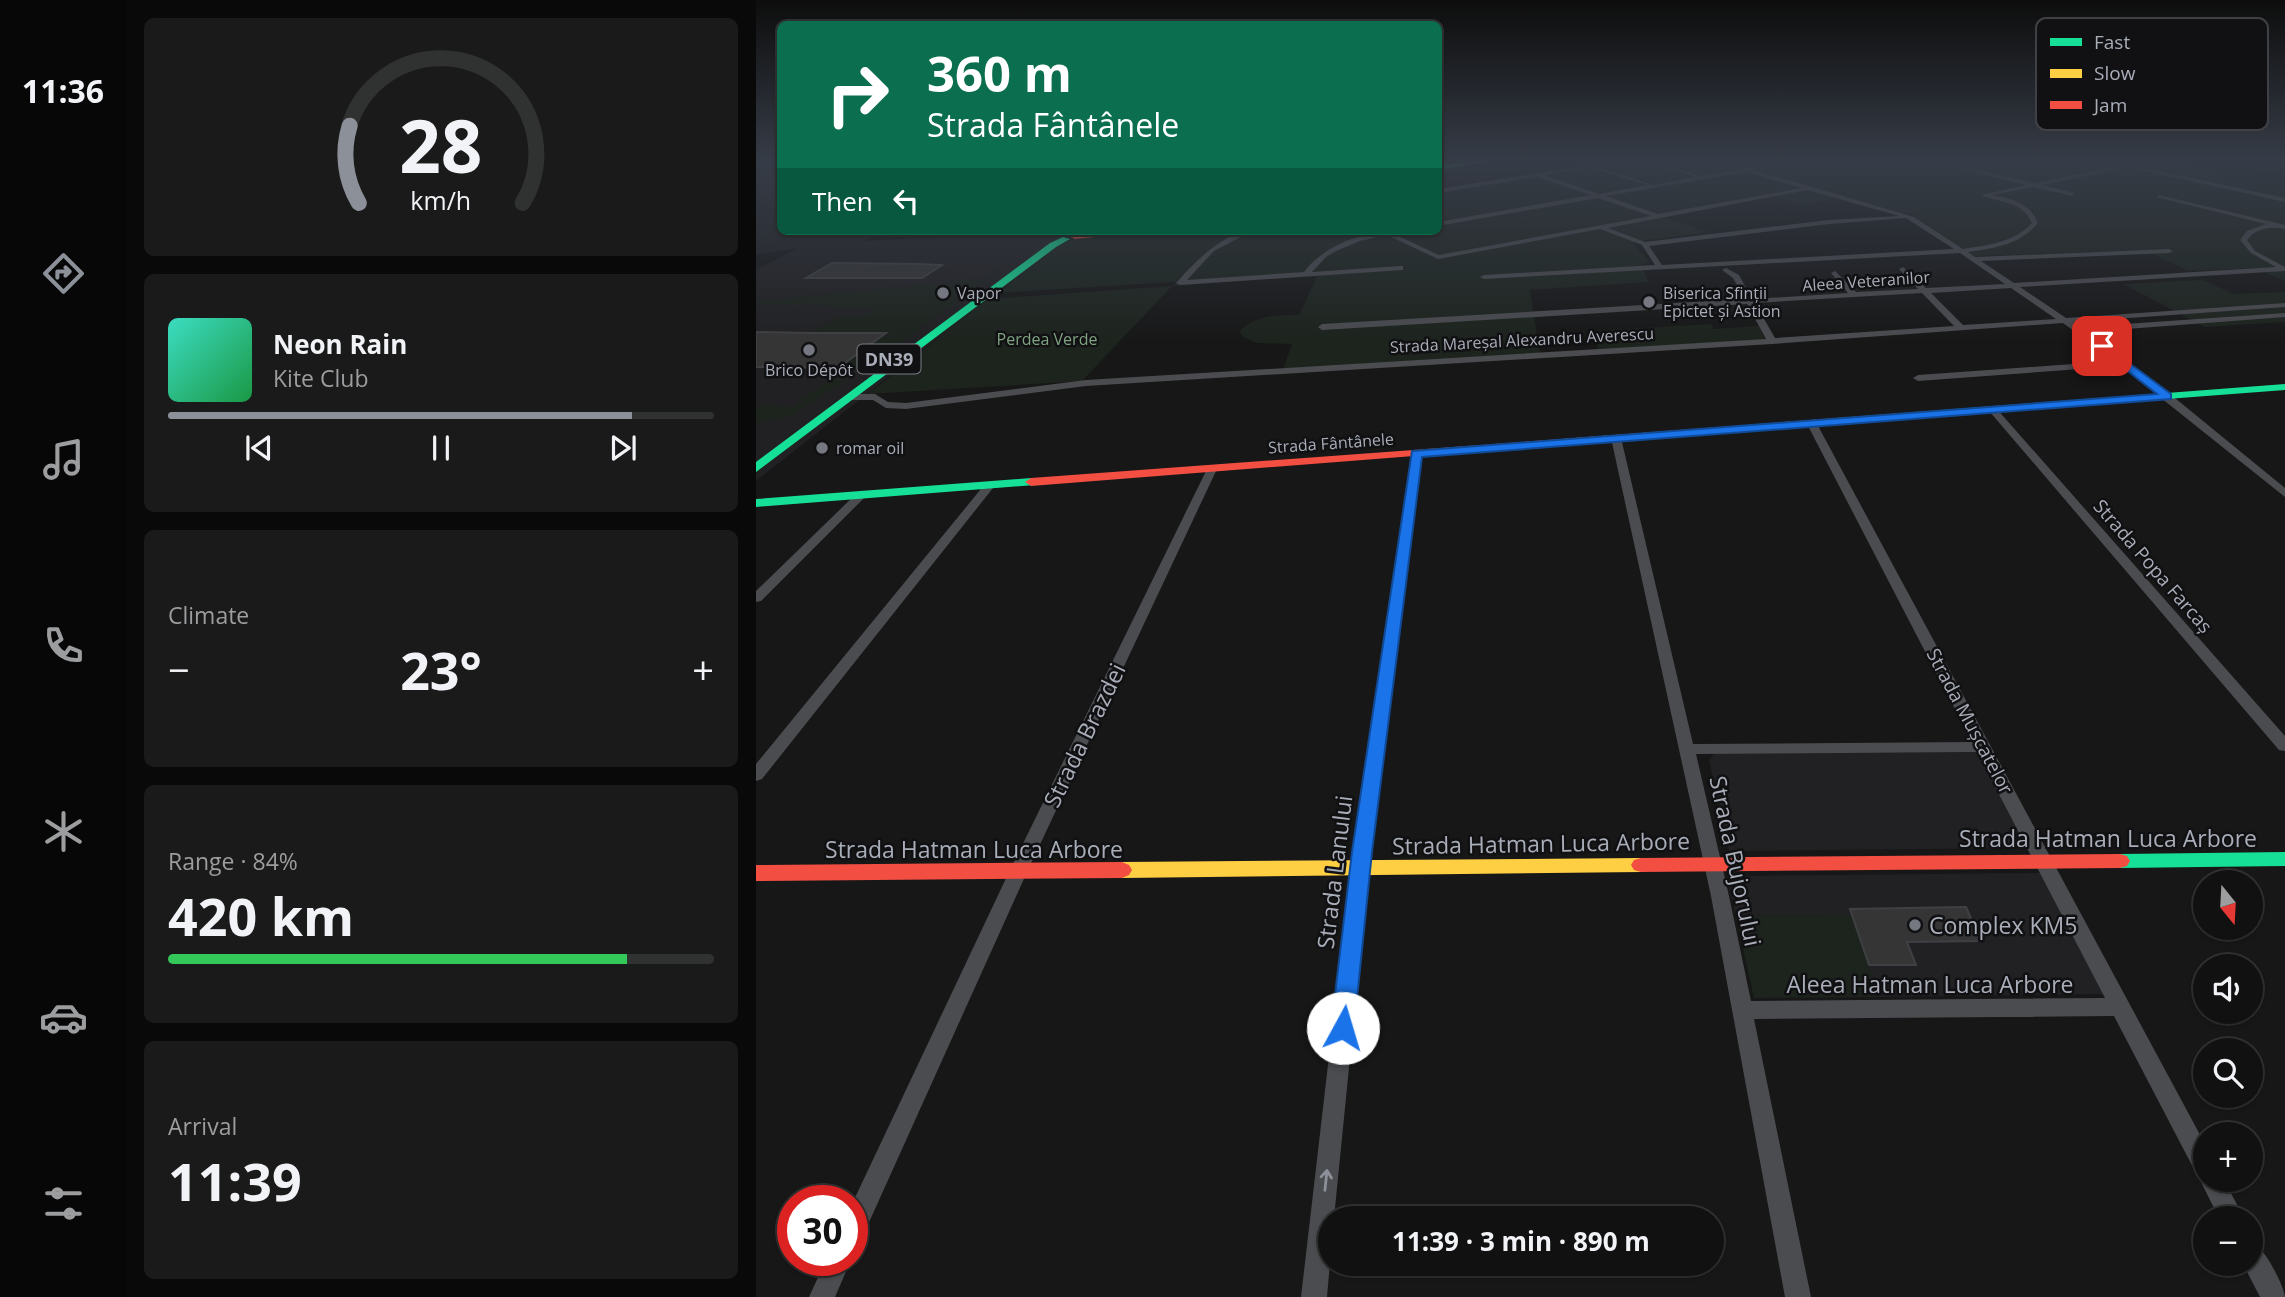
<!DOCTYPE html>
<meta charset="utf-8">
<style>
body{margin:0;font-family:"Open Sans",sans-serif;background:#1a1a1a;color:#f1f3f6;height:100vh;display:flex;flex-direction:column;font-size:26px;white-space:nowrap}
*{box-sizing:border-box;margin:0}
p{font-size:23px;color:#9c9d9f}
.icon{flex:none;width:38px;height:38px;fill:none;stroke:currentColor;stroke-width:2;stroke-linecap:round;stroke-linejoin:round}
.map{position:relative;flex:1;overflow:hidden}
.details{display:flex;flex-direction:column;gap:18px;padding:18px;background:#090909;width:630px}
.details>*{flex:none}
.banner{position:absolute;left:21px;top:21px;width:665px;height:214px;border-radius:10px;box-shadow:0 2px 5px #0004,0 0 0 2px #303131;background:#0b6e4f;color:#fff;overflow:hidden}
.needle{width:46px;rotate:162deg}
.buttons{position:absolute;left:1437px;top:870px;display:grid;gap:14px}
.buttons a{display:grid;place-items:center;width:70px;height:70px;border-radius:50%;background:#111;box-shadow:0 2px 5px #0004,0 0 0 2px #303131;font-size:35px}
.speed{position:absolute;left:21px;top:1185px;display:flex;gap:14px;font-size:35px;font-weight:700;text-align:center}
.speed>*{display:grid;place-content:center;width:91px;height:91px;border-radius:50%;background:#111;box-shadow:0 2px 5px #0004,0 0 0 2px #303131;line-height:1}
.speed .limit{border:10px solid #d22;background:#fff;color:#111}
.pin{position:absolute;display:grid;place-items:center;width:60px;height:60px;color:#fff;margin:-30px;border-radius:14px;box-shadow:0 4px 10px #0006}
.me{position:absolute;width:77px;margin:-38px;rotate:6deg;stroke-linejoin:round;filter:drop-shadow(0 0 5px #0008)}
.turn{display:flex;align-items:center;gap:24px;height:147px;padding:0 35px;font-size:32px}
.turn .icon{width:91px;height:91px;stroke-width:2.5}
.turn b{display:block;font-size:49px;line-height:60px}
.then{display:flex;align-items:center;height:66px;padding:0 35px;background:#0003;gap:14px;font-size:26px}
.big{font-size:52px;font-weight:700;line-height:1.1}
.details .widget{flex:1;display:flex;flex-direction:column;justify-content:center;gap:10px;min-width:0;padding:0 24px;border-radius:10px;background:#1a1a1a}
.details .dial{align-items:center;gap:0}
.dial svg{height:182px;overflow:visible;fill:none;stroke:#303131;stroke-width:7;stroke-linecap:round;text-anchor:middle}
.dial text{fill:#f1f3f6;stroke:none}
.song{display:flex;align-items:center;gap:21px}
.cover{width:84px;height:84px;border-radius:10px;background:linear-gradient(135deg,hsl(170 70% 55%),hsl(140 70% 35%))}
.played{height:7px;border-radius:4px;background:linear-gradient(90deg,#8c9099 85%,#303131 85%)}
.keys{display:flex;justify-content:space-around;direction:ltr}
.heat{display:flex;justify-content:space-between;align-items:center;font-size:38px;direction:ltr}
.charge{height:10px;border-radius:5px;background:linear-gradient(90deg,#34c759 84%,#303131 0)}
.trip{position:absolute;left:562px;top:1206px;width:406px;height:70px;border-radius:35px;background:#111;box-shadow:0 2px 5px #0004,0 0 0 2px #303131;font-weight:700;line-height:70px;text-align:center}
main{display:flex;flex:1;min-height:0}
.dock{display:flex;flex-direction:column;width:126px;justify-content:space-around;align-items:center;background:#070707;color:#9c9d9f}
.dock .icon{width:49px;height:49px}
.dock .on{color:#8c9099}
.dock b{font-size:32px;color:#f1f3f6}
.map>svg:first-child{display:block}
.built{fill:#212123}
.green{fill:#1d241e}
.building{fill:#353536;stroke:#3f4043;stroke-width:2}
.lines{fill:none;stroke-linecap:round;stroke-linejoin:round}
.street{fill:#4b4c50;fill-rule:evenodd}
.fast{fill:#16e098;fill-rule:evenodd}
.slow{fill:#ffcf43;fill-rule:evenodd}
.jam{fill:#f24e42;fill-rule:evenodd}
.oneway{stroke:#8c9099}
.route{fill:#1a73e8;stroke:#114b97;stroke-width:2}
.poi-dot{fill:#757880;stroke:#111113;stroke-width:2.5}
.labels{text-anchor:middle;dominant-baseline:central;stroke-width:5;stroke-linejoin:round;paint-order:stroke}
.far-street-label{font-size:16px;fill:#a8adb8;stroke:#111113}
.far-poi-label{font-size:16px;fill:#a8adb8;stroke:#111113;text-anchor:start}
.far-park-label{font-size:16px;fill:#7fa381;stroke:#111113}
.shield{fill:#111113;stroke:#7b7e86;stroke-width:2}
.shield-label{font-size:18px;font-weight:bold;fill:#a8adb8}
.street-label{font-size:19px;fill:#a8adb8;stroke:#111113}
.near-street-label{font-size:23px;fill:#a8adb8;stroke:#111113}
.near-poi-label{font-size:23px;fill:#a8adb8;stroke:#111113;text-anchor:start}
.key{fill:#111113;stroke:#3e4045;stroke-width:2}
.key-label{font-size:19px;fill:#a8adb8}
</style>
<main>
<nav class="dock">
<b>11:36</b>
<svg class="icon on" aria-label="directions" viewBox="0 0 24 24"><path d="M12 3l9 9-9 9-9-9zM9 14v-3h6M13 9l2 2-2 2"/></svg>
<svg class="icon" aria-label="music" viewBox="0 0 24 24"><path d="M9 18V5l10-2v13"/><circle cx="6" cy="18" r="3"/><circle cx="16" cy="16" r="3"/></svg>
<svg class="icon" aria-label="phone" viewBox="0 0 24 24"><path d="M5 4h4l2 5-3 2q2 4 5 5l2-3 5 2v4C11 20 4 13 5 4z"/></svg>
<svg class="icon" aria-label="climate" viewBox="0 0 24 24"><path d="M12 3v18M4 7l16 10M4 17L20 7"/></svg>
<svg class="icon" aria-label="car" viewBox="0 0 24 24"><path d="M5 17H2v-5l4-1 3-4h7l3 4 3 1v5h-3M9 17h6M6 11h13"/><circle cx="7" cy="17" r="2"/><circle cx="17" cy="17" r="2"/></svg>
<svg class="icon" aria-label="filters" viewBox="0 0 24 24"><path d="M4 7h16M4 17h16"/><circle cx="9" cy="7" r="2"/><circle cx="15" cy="17" r="2"/></svg>
</nav>
<section class="details">
<div class="widget dial"><svg viewBox="0 0 100 80">
<path d="M14 69A42 42 0 1 1 86 69"/>
<path d="M14 69A42 42 0 0 1 10 35" stroke="#8c9099"/>
<text x="50" y="56" font-size="32" font-weight="700">28</text>
<text x="50" y="72" font-size="11">km/h</text>
</svg></div>
<div class="widget">
<div class="song"><i class="cover"></i><div><b>Neon Rain</b><p>Kite Club</p></div></div>
<div class="played"></div>
<div class="keys"><svg class="icon" aria-label="previous" viewBox="0 0 24 24"><path d="M18 5L8 12l10 7zM5 5v14"/></svg><svg class="icon" aria-label="pause" viewBox="0 0 24 24"><path d="M8 5v14M16 5v14"/></svg><svg class="icon" aria-label="next" viewBox="0 0 24 24"><path d="M6 5l10 7-10 7zM19 5v14"/></svg></div>
</div>
<div class="widget"><p>Climate</p>
<div class="heat"><a>−</a><b class="big">23°</b><a>+</a></div>
</div>
<div class="widget"><p>Range · 84%</p><b class="big">420 km</b><div class="charge"></div></div>
<div class="widget"><p>Arrival</p><b class="big">11:39</b></div>
</section>
<div class="map">
<svg width="1529" height="1297" viewBox="0 0 1529 1297">
<rect width="100%" height="100%" fill="#171717"/>
<path class="built" d="M0,161H24V231H129L109,241L279,231H332L313,240L232,299L0,481V270L42,248L0,254Z
M1222,752L1272,848L973,851L953,760L958,754Z
M1286,873L1350,994L1122,997L1096,915L980,916L971,876Z"/>
<path class="green" d="M860,161H1425L1529,182V281L1498,268L1432,271L1389,250L1218,256L1153,213H1137L1086,198L1045,205L1014,196L906,217L953,232L876,242L894,263L885,264L892,282L774,290L784,354L527,369L536,344L501,343L487,337L484,331C499,315 522,315 543,315L561,276L416,286L326,381L112,394L232,299L416,286L420,282L241,293L306,244L332,231H682L683,190Z
M240,271H243L156,335L36,415L0,424V406L37,407L89,368H82L128,333H57L79,318L107,317L122,307L0,304V301L230,279Z
M1447,280L1478,294L1529,292V322L1449,327L1367,284Z
M955,324L957,329L1003,326L1009,340L842,350L837,331Z
M1096,915L1122,997L998,998L980,916Z"/>
<path class="building" d="M76,263L164,264L186,265L166,278H50Z
M0,332L57,333H130L82,368L0,367Z
M1210,907L1225,941L1151,942L1160,965H1113L1094,909Z"/>
<g class="lines">
<path class="street" d="M858,161H870L842,167L897,185L940,177L888,161H896L946,176L983,169L957,161L991,168L1044,161L998,170L1158,217L1207,249C1232,245 1257,243 1276,223C1267,201 1243,203 1225,195L1270,185L1176,161H1185L1278,183L1363,166L1347,161H1357L1529,198V202L1366,166L1364,169L1286,185L1318,193L1316,196L1278,187L1237,195C1256,199 1274,203 1282,223C1264,245 1238,248 1212,252L1219,257L1413,249L1417,251L1413,253L1225,261L1258,283L1520,267L1495,253L1484,240L1491,231L1510,224L1400,197L1403,195L1529,225V229C1515,226 1500,228 1491,240L1499,251L1529,267V271L1264,287L1310,318L1529,303V307L1317,322L1325,327L1529,313V317L1331,332L1414,394L1529,488V497L1365,366L1162,381L1157,378L1162,375L1359,361L1307,323L1016,344L330,386L150,409L130,408L117,400H93L88,397L93,394H119L132,402L150,403L330,380L1010,339L991,304L566,330L562,327L566,324L989,299L977,278L966,270L970,268L983,275L996,299L1092,293L1075,273L1079,271L1100,292L1162,289L1143,269L1147,267L1170,288L1249,284L1204,253L728,279L724,277L728,275L899,265L886,245L844,229L682,259L631,235L604,241L580,251L570,257L556,272L644,266H647V270L424,285L420,283C438,263 468,231 496,231L458,251L431,280L548,272C569,244 609,231 641,231L638,234L683,255L895,216L842,198L682,226V222L835,195L781,177L682,193V189ZM838,167V169L892,185L843,194L789,175ZM990,172L1046,188L902,214L850,196ZM1052,190L1143,216L1073,220L889,242L852,228ZM1150,218L1198,249L906,265L893,246L1073,224ZM1255,288L1300,319L1207,325L1175,293ZM1166,293L1198,326L1019,338L999,303Z
M1237,407L1240,408L1529,736V751L1523,750L1234,412L1232,410Z
M1056,421L1061,424L1449,1144V1180H1468L1488,1218H1463L1444,1180L1446,1177L1441,1175L1358,1016L998,1019L1055,1297H1029L955,896L855,438L860,435L865,438L937,744L1216,742L1051,424ZM1221,752L1349,998L995,1001L973,896L940,754Z
M660,451L665,454L613,867L578,1218H574V1263L571,1297H545L595,867L655,454Z
M456,466L461,469L271,872L105,1240L96,1243V1204L253,872L451,469Z
M233,483L239,486L237,488L6,779L0,781V764L229,484Z
M105,492L111,495L5,601L0,602V591L101,493Z
M1494,1240C1507,1245 1527,1283 1529,1297H1504L1487,1264H1494Z
M70,1260H95L79,1297H53Z"/>
<path class="fast" d="M719,161H733L682,170V166Z
M307,237L314,239L300,247L0,472V462L294,243Z
M1529,384V390L1148,419L1142,416L1148,413Z
M275,478L281,482L279,485L0,507V499Z
M1529,852V866L1364,868L1357,866L1354,861L1357,856L1364,854Z"/>
<path class="slow" d="M1148,413L1154,416L1152,418L806,445L800,442L806,439Z
M885,858L892,860L895,865L892,870L885,872L366,878L359,875L356,870L359,865L366,862Z"/>
<path class="jam" d="M366,231H398L319,239L315,237Z
M806,439L812,442L810,444L275,486L269,482L275,478Z
M1364,854L1371,856L1374,861L1371,866L1364,868L885,872L878,870L875,865L878,860L885,858Z
M366,862L373,865L376,870L373,875L366,878L0,881V865Z"/>
</g>
<defs><path id="oneway-shaft" d="M-6 0H5M1.5-3L5.5 0L1.5 3" fill="none" stroke-width="1.6" stroke-linecap="round" stroke-linejoin="round" transform="scale(1.75)"/></defs>
<use class="oneway" href="#oneway-shaft" transform="translate(570 1180) rotate(-84)"/>
<linearGradient id="sky" x2="0" y2="1"><stop stop-color="#0d0d0d"/><stop offset="0.47" stop-color="#363c47"/><stop offset="1" stop-color="#363c47" stop-opacity="0"/></linearGradient>
<rect width="1529" height="342" fill="url(#sky)"/>
<path class="route" d="M1346,343L1415,394V399L666,457L616,852L598,1028L595,1036L587,1039L578,1036L575,1028L596,852L656,451L1401,394L1342,348L1341,346Z"/>
<g class="poi-dot">
<circle cx="187" cy="293" r="7"/>
<circle cx="893" cy="302" r="7"/>
<circle cx="53" cy="350" r="7"/>
<circle cx="66" cy="448" r="7"/>
<circle cx="1159" cy="925" r="7"/>
</g>
<g class="labels">
<g class="far-street-label">
<text transform="translate(1110 281) rotate(-4)">Aleea Veteranilor</text>
<text transform="translate(766 340) rotate(-3)">Strada Mareșal Alexandru Averescu</text>
<text transform="translate(575 443) rotate(-4)">Strada Fântânele</text>
</g>
<g class="far-poi-label">
<text x="201" y="293">Vapor</text>
<text x="907" y="293">Biserica Sfinții<tspan x="907" dy="18">Epictet și Astion</tspan></text>
<text x="53" y="370" text-anchor="middle">Brico Dépôt</text>
<text x="80" y="448">romar oil</text>
</g>
<g class="far-park-label">
<text x="291" y="339">Perdea Verde</text>
</g>
<rect class="shield" x="101.5" y="344.5" width="63" height="29" rx="5"/>
<g class="shield-label">
<text x="133" y="359">DN39</text>
</g>
<g class="street-label">
<text transform="translate(1397 566) rotate(49)">Strada Popa Farcaș</text>
<text transform="translate(1214 721) rotate(62)">Strada Mușcatelor</text>
</g>
<g class="near-street-label">
<text transform="translate(328 735) rotate(-64)">Strada Brazdei</text>
<text x="1352" y="838">Strada Hatman Luca Arbore</text>
<text transform="translate(785 843) rotate(-1)">Strada Hatman Luca Arbore</text>
<text x="218" y="849">Strada Hatman Luca Arbore</text>
<text transform="translate(980 861) rotate(78)">Strada Bujorului</text>
<text transform="translate(578 872) rotate(-83)">Strada Lanului</text>
<text x="1174" y="984">Aleea Hatman Luca Arbore</text>
</g>
<g class="near-poi-label">
<text x="1173" y="925">Complex KM5</text>
</g>
</g>
<rect x="1280" y="18" width="232" height="112" rx="10" class="key"/>
<rect x="1294" y="38" width="32" height="8" fill="#16e098"/>
<rect x="1294" y="69" width="32" height="9" fill="#ffcf43"/>
<rect x="1294" y="101" width="32" height="8" fill="#f24e42"/>
<g class="key-label">
<text x="1338" y="49">Fast</text>
<text x="1338" y="80">Slow</text>
<text x="1338" y="112">Jam</text>
</g>
</svg>
<div class="buttons">
<a><svg class="needle" viewBox="-14 -14 28 28"><path d="M0-13l5 13h-10z" fill="#e53935"/><path d="M0 13l5-13h-10z" fill="#9c9d9f"/></svg></a>
<a><svg class="icon" aria-label="sound" viewBox="0 0 24 24"><path d="M4 9h4l5-4v14l-5-4H4zM17 9q2 3 0 6"/></svg></a>
<a><svg class="icon" aria-label="search" viewBox="0 0 24 24"><circle cx="10" cy="10" r="6"/><path d="M15 15l6 6"/></svg></a>
<a>+</a>
<a>−</a>
</div>
<div class="speed"><div class="limit">30</div></div>
<div class="pin" style="left:1346px;top:346px;background:#d93025"><svg class="icon" aria-label="arrive" viewBox="0 0 24 24"><path d="M6 21V4h12l-3 4 3 4H6"/></svg></div>
<svg class="me" style="left:587px;top:1028px" viewBox="-20 -20 40 40"><circle r="19" fill="#fff"/><path d="M0-13L10 11 0 6-10 11z" fill="#1a73e8"/></svg>
<div class="trip">11:39 · 3 min · 890 m</div>
<div class="banner">
<div class="turn"><svg class="icon" aria-label="right" viewBox="0 0 24 24"><path d="M7 20v-9h11M14 6l5 5-5 5"/></svg><div><b>360 m</b>Strada Fântânele</div></div>
<div class="then">Then<svg class="icon" aria-label="left" viewBox="0 0 24 24"><path d="M17 20v-9H6M10 6l-5 5 5 5"/></svg></div>
</div>
</div>
</main>
